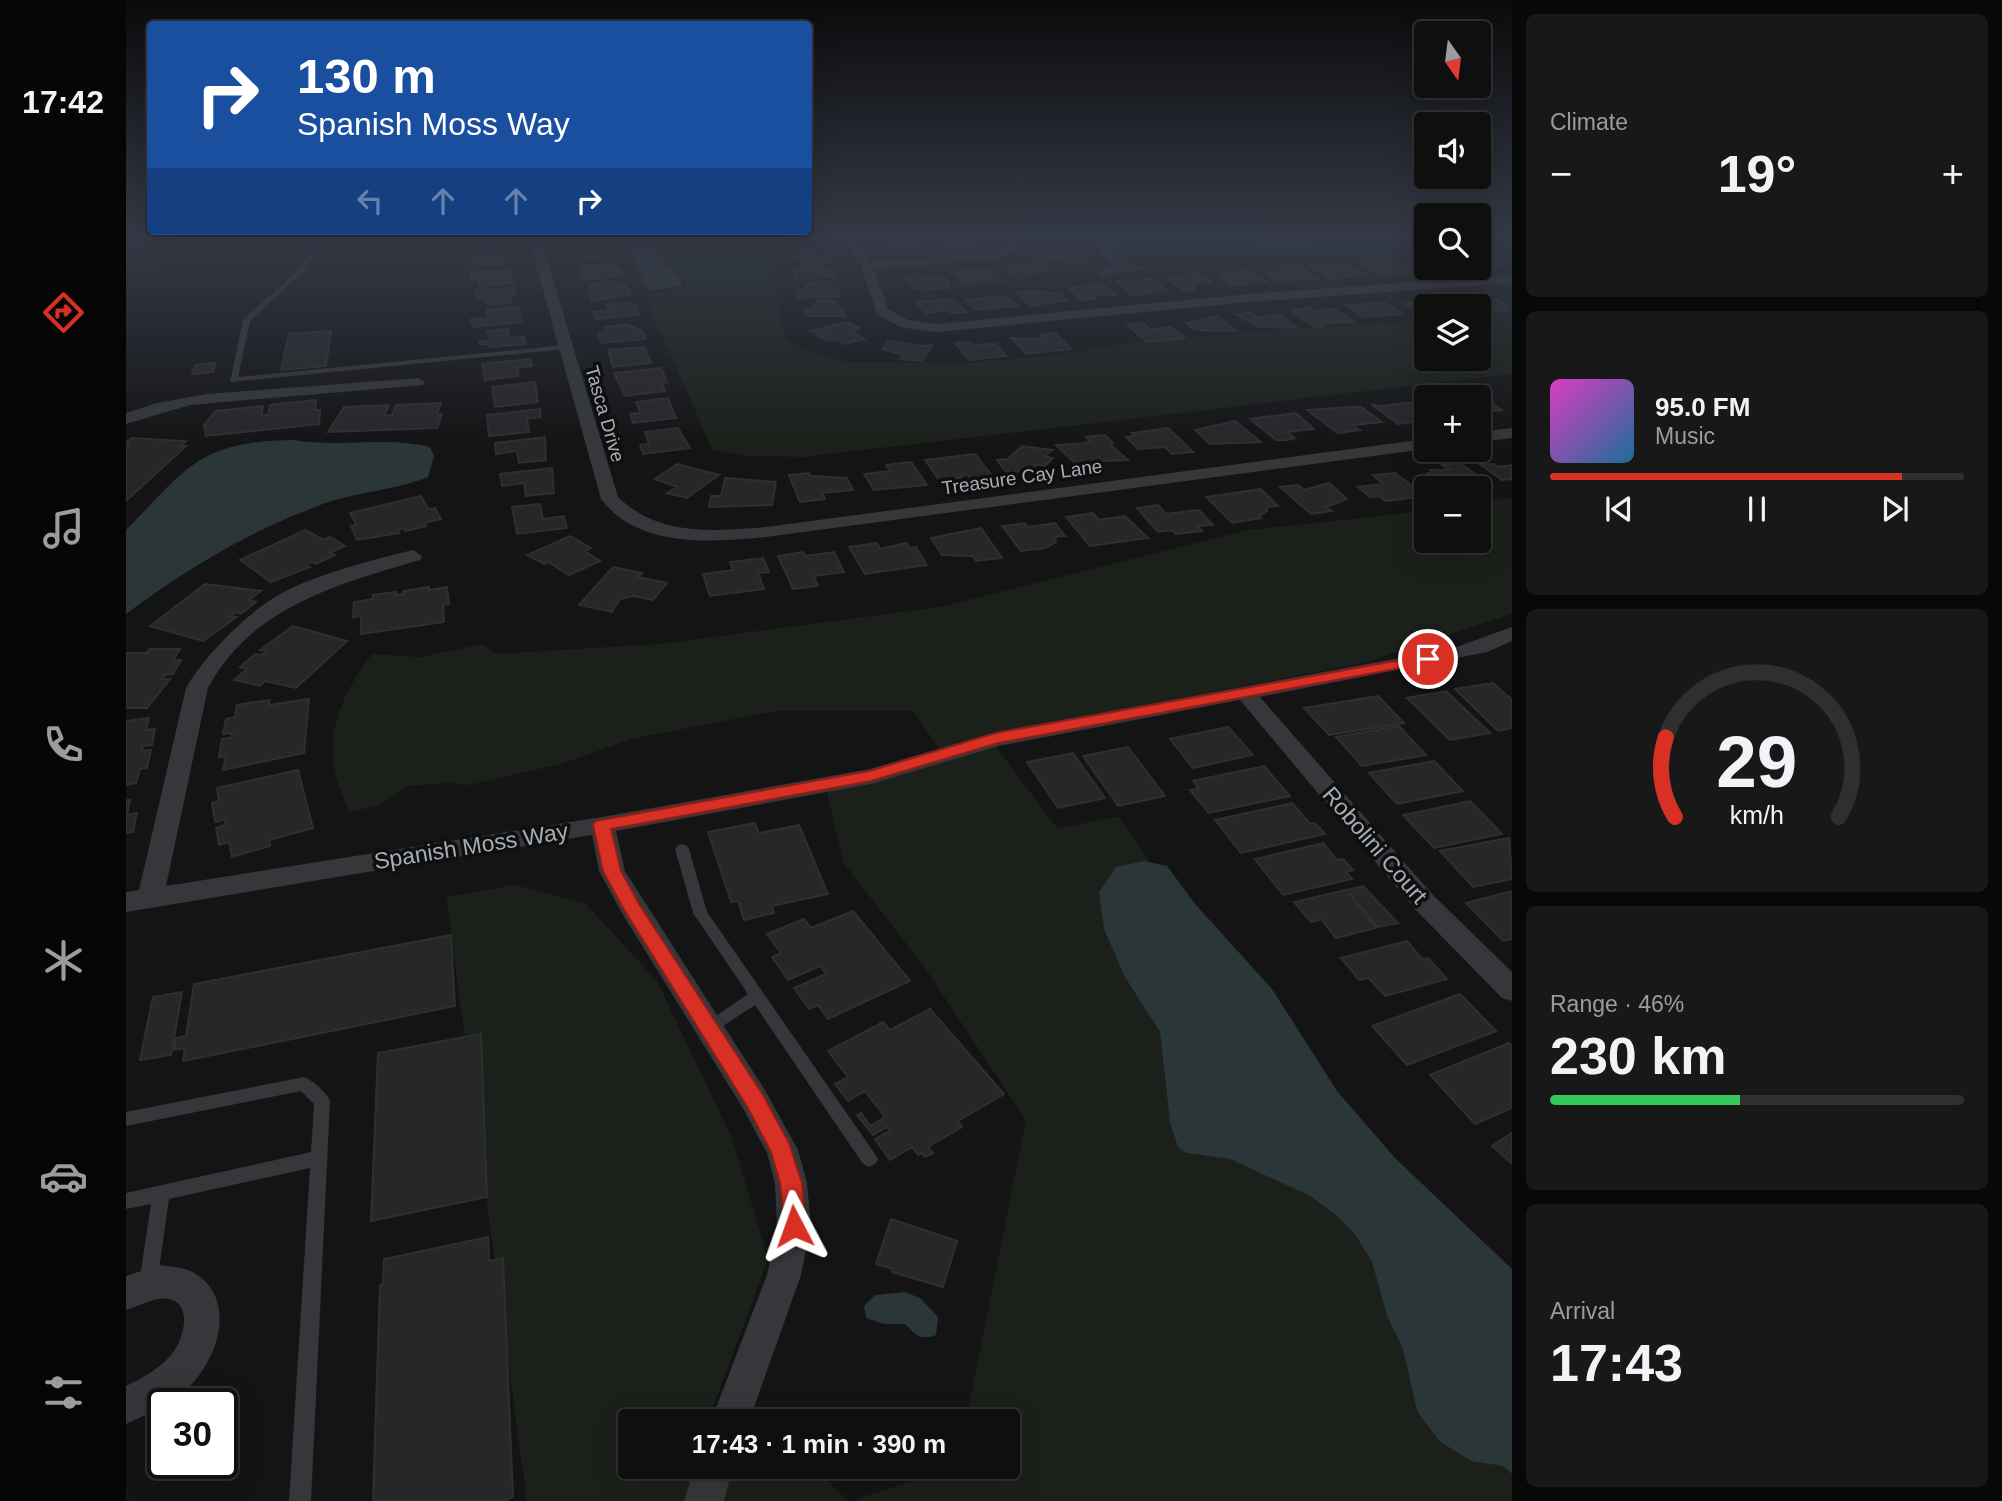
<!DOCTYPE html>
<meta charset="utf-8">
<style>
body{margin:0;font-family:Helvetica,sans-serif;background:#181819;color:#f1f3f6;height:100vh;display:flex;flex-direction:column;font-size:26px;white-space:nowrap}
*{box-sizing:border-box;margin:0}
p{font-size:23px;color:#9b9c9f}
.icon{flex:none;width:38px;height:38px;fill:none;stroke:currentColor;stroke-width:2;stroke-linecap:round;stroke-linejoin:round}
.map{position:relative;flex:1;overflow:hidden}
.side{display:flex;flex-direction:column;gap:14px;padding:14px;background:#080809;width:490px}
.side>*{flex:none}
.hud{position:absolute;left:21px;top:21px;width:665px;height:214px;border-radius:7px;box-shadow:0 7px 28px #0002,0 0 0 2px #2f2f30;background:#1a4fa0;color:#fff;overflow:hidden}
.needle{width:46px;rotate:166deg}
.fabs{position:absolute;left:1288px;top:21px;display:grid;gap:14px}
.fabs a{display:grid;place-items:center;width:77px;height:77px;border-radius:7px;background:#0f0f10;box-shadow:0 7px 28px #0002,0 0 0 2px #2f2f30;font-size:35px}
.speed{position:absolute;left:21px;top:1388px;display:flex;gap:14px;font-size:35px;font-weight:700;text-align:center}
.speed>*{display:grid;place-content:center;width:91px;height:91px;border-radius:50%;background:#0f0f10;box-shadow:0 7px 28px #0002,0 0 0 2px #2f2f30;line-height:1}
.speed .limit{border:4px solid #111;border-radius:10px;background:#fff;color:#111}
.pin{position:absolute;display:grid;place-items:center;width:60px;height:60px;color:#fff;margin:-30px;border:4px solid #fff;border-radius:50%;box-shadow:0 2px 7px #0007}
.me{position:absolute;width:77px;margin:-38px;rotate:356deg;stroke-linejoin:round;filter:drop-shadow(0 0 5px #0008)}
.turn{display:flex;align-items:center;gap:24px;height:147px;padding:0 35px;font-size:32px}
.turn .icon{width:91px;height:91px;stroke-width:2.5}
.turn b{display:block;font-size:49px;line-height:60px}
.lanes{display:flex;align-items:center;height:66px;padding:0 35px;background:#0003;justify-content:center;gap:35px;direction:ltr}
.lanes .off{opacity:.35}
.big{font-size:52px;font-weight:600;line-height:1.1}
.side .card{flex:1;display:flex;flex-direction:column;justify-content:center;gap:10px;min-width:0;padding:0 24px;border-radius:10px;background:#181819}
.side .dial{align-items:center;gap:0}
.dial svg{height:182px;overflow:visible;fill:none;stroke:#2f2f30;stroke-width:7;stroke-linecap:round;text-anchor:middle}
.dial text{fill:#f1f3f6;stroke:none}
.song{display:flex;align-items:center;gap:21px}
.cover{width:84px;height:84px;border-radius:10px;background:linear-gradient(135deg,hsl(310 70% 55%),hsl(200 70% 35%))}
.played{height:7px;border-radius:4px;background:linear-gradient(90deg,#d93025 85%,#2f2f30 85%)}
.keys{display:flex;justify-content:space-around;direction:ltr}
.heat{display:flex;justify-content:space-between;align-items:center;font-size:38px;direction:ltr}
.charge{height:10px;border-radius:5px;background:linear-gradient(90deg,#34c759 46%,#2f2f30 0)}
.trip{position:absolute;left:492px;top:1409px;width:402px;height:70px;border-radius:7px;background:#0f0f10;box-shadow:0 7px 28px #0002,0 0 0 2px #2f2f30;font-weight:600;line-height:70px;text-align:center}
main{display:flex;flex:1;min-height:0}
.tab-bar{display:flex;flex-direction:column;width:126px;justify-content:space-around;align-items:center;background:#060606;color:#9b9c9f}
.tab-bar .icon{width:49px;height:49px}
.tab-bar .selected{color:#d93025}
.tab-bar b{font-size:32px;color:#f1f3f6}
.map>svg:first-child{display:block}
.green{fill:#1b201a}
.water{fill:#2b3639}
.building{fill:#272729;stroke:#2e2f31;stroke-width:2}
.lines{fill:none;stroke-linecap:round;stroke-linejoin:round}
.service{fill:#35373a;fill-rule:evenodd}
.minor{fill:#35373a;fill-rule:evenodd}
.tertiary{fill:#35373a;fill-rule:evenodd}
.route{fill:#d93025;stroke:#8d1f18;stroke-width:2}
.labels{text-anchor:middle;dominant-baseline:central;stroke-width:7;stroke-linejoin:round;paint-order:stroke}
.far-street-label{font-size:19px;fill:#a6aeb5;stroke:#0f0f10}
.street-label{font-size:23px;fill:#a6aeb5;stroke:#0f0f10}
</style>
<main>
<nav class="tab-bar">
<b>17:42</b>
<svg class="icon selected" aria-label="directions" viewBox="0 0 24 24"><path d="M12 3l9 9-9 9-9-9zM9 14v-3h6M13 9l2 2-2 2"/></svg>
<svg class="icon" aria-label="music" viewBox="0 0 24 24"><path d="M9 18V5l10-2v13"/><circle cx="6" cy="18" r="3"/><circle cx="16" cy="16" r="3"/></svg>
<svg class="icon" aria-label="phone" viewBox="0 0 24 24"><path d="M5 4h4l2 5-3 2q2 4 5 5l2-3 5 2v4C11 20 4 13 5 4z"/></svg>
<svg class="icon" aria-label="climate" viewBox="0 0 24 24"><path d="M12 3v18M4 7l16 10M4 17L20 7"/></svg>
<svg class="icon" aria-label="car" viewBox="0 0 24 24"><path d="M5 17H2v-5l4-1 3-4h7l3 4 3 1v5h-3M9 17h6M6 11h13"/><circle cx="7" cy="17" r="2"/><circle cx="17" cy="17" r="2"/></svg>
<svg class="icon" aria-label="filters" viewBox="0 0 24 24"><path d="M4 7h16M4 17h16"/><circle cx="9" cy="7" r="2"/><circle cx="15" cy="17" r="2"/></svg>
</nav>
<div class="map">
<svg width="1386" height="1501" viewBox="0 0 1386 1501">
<rect width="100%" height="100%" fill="#141415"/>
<path class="green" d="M530,236H635L642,245L658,338L677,350L721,362L840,363L927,355L1026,340L1300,320V359H1353V316L1386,313V374L678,457L617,456L586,449L517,292H544L562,284L539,256Z
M1018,236C1041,236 1065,235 1088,237C1115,239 1179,258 1199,236H1300V252L1016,268L990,255L988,252L992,243Z
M1386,280V308L1348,284Z
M1386,497V614L1238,663L861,735L931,828L993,817L1024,862L1018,861L999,977L1034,1032L1044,1123L1052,1147L1060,1153L1104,1159L1184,1196L1209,1214L1230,1236L1246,1262L1261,1316L1277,1349L1291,1411L1313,1441L1345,1460L1377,1466L1386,1474V1501H726L830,1467L882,1466V1421H840L900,1120L799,968L717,862L700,787L818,756L787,711H651L509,738L434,764L343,785L323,783L283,786L251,806L223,812C218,797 210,780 208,765C201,723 222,686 246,654L295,657L357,644L370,654L533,644L814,607L1122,530L1300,511V541H1353V503Z
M389,885L460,904L531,981L606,1138L642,1259L582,1421H504V1466L568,1467L559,1501H401L320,897Z
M608,1467H687L722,1501H597L591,1475Z"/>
<path class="water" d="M497,236H524L521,238L556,282L555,286L522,291Z
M969,236H1020L996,240L988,252L998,262L1016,267L1017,270L990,273L979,279L972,276V273L986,264L975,254Z
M1039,236H1199C1178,257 1115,240 1088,237C1072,236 1055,237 1039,236Z
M168,440C213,448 259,436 304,447L308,456L302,477C266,491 226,492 189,507C120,533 59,570 0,614V530C62,467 73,441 168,440Z
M1018,861L1041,866L1070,905L1146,989L1211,1091L1269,1158L1386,1269V1474L1377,1466L1345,1461L1313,1441L1291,1411L1277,1349L1261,1316L1246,1262L1230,1236L1209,1214L1184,1196L1104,1159L1060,1153L1052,1147L1044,1123L1034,1032L999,977L978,929L973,892L990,867Z
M779,1292L794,1298L812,1317L810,1335C795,1341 790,1335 779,1324H758L740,1318L738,1306L749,1295Z"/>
<path class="building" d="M447,236H483L485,241L443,244L442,239Z
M651,236H688L691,241L653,244Z
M834,236H844L854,245L820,248L811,239H837Z
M912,236H952L956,241L917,243Z
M376,237L377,241L366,242L368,248L341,251L338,239Z
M791,238L797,244H792L788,249L790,251L774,252L759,241Z
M474,246L477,253L486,252L488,258L451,261L447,249Z
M942,247L964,248L966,253L952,251V257L964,256L965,259H961V262L918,260V256L935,257V252L930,250Z
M674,249H687L688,255H702L703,260L670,261L668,256H675Z
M370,254L371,260L380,259L382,264L344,267L343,262L348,261L347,257Z
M1353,258H1367L1380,265L1349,268H1353Z
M1255,259H1265L1288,273L1251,274L1234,263L1258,261Z
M1300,261V268L1335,269L1301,271L1286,262Z
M911,262L920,267L915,268L920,271L900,274L905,277L895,279L877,267Z
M484,263L493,269L496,276L456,280L453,274L459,273L456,266Z
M1200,263L1206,267L1225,266L1240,275L1202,279L1184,264Z
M677,264H696L701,271H707L709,277L669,278L668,272L678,267Z
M1173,266L1192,279L1149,280L1140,273L1162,271L1156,267Z
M862,268L876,281L838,284L826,272Z
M384,269L387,283L354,286L353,279L345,280L344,273Z
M1125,270L1141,282L1120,281L1124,284L1104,286L1091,274Z
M1073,273L1085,282L1064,284L1070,289L1067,290H1056L1040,278Z
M793,274L796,277L816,275L825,285H821L823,288L799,290L788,288L777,276Z
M1027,279L1040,289L1007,296L991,281Z
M489,281L491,286H501L505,295L466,301L462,284Z
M704,282L706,290H713L714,297L671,298L670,291L677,290L684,283Z
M976,284L990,295H966L970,299L956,300L943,288Z
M388,288L390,295H383L386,302L367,304L360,303L359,297L350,298L349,291Z
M910,291L934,294L941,300L905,306L891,292Z
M878,296L893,306L849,310L840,300Z
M1339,296L1347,301L1372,299L1386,310L1353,314V306H1339L1324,297Z
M826,299L840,312L825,313L822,310L800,313L790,302Z
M1312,300L1322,306H1300V314H1296L1277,302Z
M691,301H710L712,308H717L719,316H680L679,309H685Z
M502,303L509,305L513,315L469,319L467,312L482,310L480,305Z
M1260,303L1277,314L1238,317L1219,305Z
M392,307L396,322L347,327L345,319L362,318L361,310Z
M1184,308L1188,311L1209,309L1228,322L1194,323L1198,326L1188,327L1165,310Z
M1125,313L1131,317L1154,315L1171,328L1133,327L1110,314Z
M1091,316L1110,331L1069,330L1060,323Z
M721,322L733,328L725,330L739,339L718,344L712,340L701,341L684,331Z
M1017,323L1024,329L1045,327L1059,338L1021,342L1001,325Z
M501,324L517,332L520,339L476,343L472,333L480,332L478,327Z
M382,329L384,338L398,337L400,344L363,347L362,344H354L353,341L363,340L361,331Z
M205,331L200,366L155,370L163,334Z
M929,333L945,349L901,354L885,338L919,339L914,335Z
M762,341L795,346L806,345L796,361L775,359L778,355L756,349Z
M844,342L847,345L870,344L881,356L843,360L829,343Z
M518,347L525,363L487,367L482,350Z
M404,359L406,366L391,368L393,376L359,380L356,364Z
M89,363L87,372L66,374L69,365Z
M535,368L541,382L536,383L539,391L499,396L488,373Z
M409,382L412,402L369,407L366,387Z
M542,398L550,418L507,423L504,414L515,413L510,402Z
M190,400L189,410H194L193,424L80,436L78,425L90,411L137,406L135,416L142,415L144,405Z
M1362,400L1376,410L1353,413V402Z
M1298,401L1300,421L1290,419L1294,421L1272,424L1245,404L1255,406Z
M315,403L311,414H316L311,428L202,432L218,407L263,405L258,416L266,415L270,405Z
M1223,407H1235L1256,422L1227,425L1234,430L1212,433L1181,410Z
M414,409L415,417L401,419L403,432L363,436L361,415Z
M1170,413L1188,429L1161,432L1169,438L1161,440H1150L1124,419Z
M1109,421L1135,442L1084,444L1069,430Z
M552,428L564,448L517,454L514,445L523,444L519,432Z
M1042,428L1067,452L1046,454L1039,447L1012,449L1000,437L1009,436L1006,433Z
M979,435L987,443L984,444L1002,460L974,461L952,466L930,445L960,443L964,441L960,437Z
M419,437L420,460L393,463L391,451L370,454L369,443Z
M5,438L60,441L54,446H60L0,501V447L4,443H0Z
M896,446L926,450L918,456L927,458L919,466L911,464L904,471L880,472L871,460L882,459Z
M849,454L867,477L845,480L841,475H835L837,478L813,480L799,460Z
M785,462L801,485L748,490L738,474L764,471L760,465Z
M1334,463L1366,486L1313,488L1306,487L1299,478H1303L1300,476L1304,475L1302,473H1307L1304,470H1323L1316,465Z
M551,464L593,475L561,498L541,493L551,487L529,479Z
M1368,464L1372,467L1386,465V479L1376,480L1355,465Z
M426,468L428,493L400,496L398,483L376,486L374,474Z
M683,473L684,476L721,478L727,490L696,493L699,499L674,502L663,475Z
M1269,473L1299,496L1260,501L1253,496L1244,497L1232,487L1257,484L1247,475Z
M599,478L650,482L646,505L583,507L585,496H595Z
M1203,483L1221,499L1200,507L1206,511L1185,514L1154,487L1172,485L1178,490Z
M1135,489L1152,506L1141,507V511L1133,516L1135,518L1106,523L1080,497Z
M295,496L302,509L309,508L315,519L298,523L300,526L279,531L278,528L271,530L273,533L231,540L225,526L230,525L224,513Z
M414,504L417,519L438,516L441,528L391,534L386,507Z
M1032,505L1040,514L1073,510L1087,525L1072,526L1076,531L1050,534L1046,530L1032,532L1011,508Z
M967,513L973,520L999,516L1022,538L964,546L940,517Z
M899,523L902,527L929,523L939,536L929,537L930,542L919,548L895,551L876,526Z
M855,528L876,558L850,561L846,556L816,555L805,538Z
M179,530L198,540L204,537L219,546L204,553L209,555L190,564L186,562L180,564L184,567L145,582L114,560Z
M444,536L465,548L459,551L474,561L443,575L422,562L418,564L401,555Z
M751,543L754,549L780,543L783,548L790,547L801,565L739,574L723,547Z
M677,552L679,556L708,552L718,572L688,576L692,586L667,589L652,556Z
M637,558L643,572L632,573L638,589L584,596L577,574L607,570L604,562Z
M487,567L516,573L512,577L541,583L527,600L507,596L494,599L486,612L453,605Z
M79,584L135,591L123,600L130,602L115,614L109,612L104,616L111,617L77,641L24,626Z
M303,587V590L321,587L323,604L317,605L318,622L235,634V616L227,617L228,602L247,599V595L270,592V595L277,594V591Z
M167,626L221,641L170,688L139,681L134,686L108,680L121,669L114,667L129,654L136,655L141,651L134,650Z
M23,649H54L47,660H55L47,674L39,675L36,679H44L21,708H0V653H21Z
M1367,683L1386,700V728L1372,731L1329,689Z
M1320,691L1364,733L1324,740L1281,698Z
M1252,696L1278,723L1203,735L1178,708Z
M183,699L178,753L97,770L100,756L93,757L96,739L105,738L106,733L97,734L100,719L109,717L111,705L144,700L143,705Z
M23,718L20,730L29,729L26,745L17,746L15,751L25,750L21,768L14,769L10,783L0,785V721Z
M1273,726L1300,755L1236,766L1210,737Z
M1102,727L1127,755L1067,768L1044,739Z
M1002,747L1039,796L992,806L957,756Z
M947,753L979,798L932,808L901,762Z
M1308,761L1337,791L1271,804L1243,773Z
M1138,766L1164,796L1083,813L1064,790L1073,788L1067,781Z
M172,770L187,828L143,840L144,846L106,857L103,842L93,845L90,828L100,825L99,819L89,822L86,803L93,801L91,788Z
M0,800H4L1,815L11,813L7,832L0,833Z
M1344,801L1376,834L1308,848L1277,815Z
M1166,803L1184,824L1189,823L1199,834L1115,853L1089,820Z
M629,823L633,833L673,825L702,894L646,906L648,913L618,920L612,901L605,902L582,832Z
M1383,838L1386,879L1347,887L1314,851Z
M1197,843L1211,860L1217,859L1227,870L1220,872L1226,879L1157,895L1129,859Z
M1237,886L1272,923L1252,927L1222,892L1250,928L1210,938L1195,919L1185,922L1168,902Z
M1386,891V939L1377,941L1340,903Z
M727,911L784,981L702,1019L692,1005L683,1009L668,988L700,974L694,966L662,980L646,957L655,953L641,934L678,919L685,928Z
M325,935L329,1006L57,1061L59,1048L48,1050L50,1038L60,1036L68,984Z
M1281,941L1296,959L1302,958L1321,979L1259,996L1243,978L1233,980L1215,958Z
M56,992L45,1055L14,1060L27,997Z
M1334,994L1370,1031L1281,1065L1246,1026Z
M804,1009L878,1094L832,1121L836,1127L802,1147L807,1153L799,1157L796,1153L792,1155L786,1147L764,1160L749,1139L764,1131L761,1127L747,1135L731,1115L735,1113L744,1126L759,1117L739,1091L722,1101L709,1084L722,1077L702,1051L757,1022L764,1030Z
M355,1034L361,1197L245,1221L252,1053Z
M1383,1043L1386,1046V1108L1349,1124L1304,1075Z
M1386,1133V1164L1366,1146Z
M765,1219L831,1241L817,1287L766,1272L767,1269L750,1264Z
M362,1237L363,1261L377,1258L387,1497L379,1501H247L254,1285L257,1284L258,1259Z"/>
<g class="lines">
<path class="service" d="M195,236H201L180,269L124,321L112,377L440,345L444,347L440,349L104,382L117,320L175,267Z
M556,844L561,846L563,849L581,912L749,1154L752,1159L749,1164L743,1167L737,1164L629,1005L588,1032L583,1034L578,1032L575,1028L578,1024L622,994L567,913L549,849L551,846Z
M178,1077C188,1081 200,1092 204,1101L185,1501H163L184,1168L43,1199L31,1284L29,1290L22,1293L15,1290L13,1284L25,1204L0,1209V1193L185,1152L188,1104L175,1091L0,1126V1112Z"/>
<path class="minor" d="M402,236H414L492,497C534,537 586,531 640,527L1300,439V449L640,537C585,542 513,549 475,499Z
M715,236H727L744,262L871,252L881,247L876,236H888L893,248L874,259L748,269L762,309L782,320L810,324L1123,294L1386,275V283L1123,302L810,332L774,327L751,314L735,266Z
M292,378L299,382L297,385L64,405L0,424V413L31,403L81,394Z
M1386,428V438L1353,442V432Z
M287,550L296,556L294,560C212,584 125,607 82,688L40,886L476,817L744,769L870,732L1328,648L1386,627V641L1361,652L1134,697L1306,894L1386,972V1001L1376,998L1288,908L1114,700L873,746L745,784L490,831L499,871L640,1092L672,1150L681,1183L685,1226L675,1275L623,1421H585L641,1275L651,1226L649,1183L641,1153L618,1110L497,915L473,871L466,835L0,912V892L13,890L60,688C78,656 122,612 154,594C194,573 243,561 287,550Z
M33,1265C45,1267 59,1267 70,1274C113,1302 90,1363 59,1391C52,1398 48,1404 37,1404V1407L0,1424V1386C17,1378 33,1369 45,1355C61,1336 68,1294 32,1299C21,1301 10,1307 0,1310V1276Z
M569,1466H607L598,1501H558Z"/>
<path class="tertiary" d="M5,236H25L0,248V238Z"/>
</g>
<linearGradient id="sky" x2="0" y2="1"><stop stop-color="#0b0b0c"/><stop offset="0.53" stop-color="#343a46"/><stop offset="1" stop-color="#343a46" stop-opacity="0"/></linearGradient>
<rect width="1386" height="446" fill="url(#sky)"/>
<path class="route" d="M1302,655L1307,656V662L872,743L745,781L485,829L495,871L513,904L637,1095L663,1143L676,1183L680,1226L676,1234L668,1237L660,1234L654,1183L645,1152L622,1108L497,908L477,871L467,825L470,821L743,771L870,733Z"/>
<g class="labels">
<g class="far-street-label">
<text transform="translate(479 414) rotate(74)">Tasca Drive</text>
<text transform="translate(896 477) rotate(-8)">Treasure Cay Lane</text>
</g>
<g class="street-label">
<text transform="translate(1249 845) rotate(49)">Robolini Court</text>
<text transform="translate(345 846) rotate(-9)">Spanish Moss Way</text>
</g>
</g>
</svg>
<div class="fabs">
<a><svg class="needle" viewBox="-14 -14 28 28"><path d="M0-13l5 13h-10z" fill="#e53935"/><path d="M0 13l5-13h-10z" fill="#9b9c9f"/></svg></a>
<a><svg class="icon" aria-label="sound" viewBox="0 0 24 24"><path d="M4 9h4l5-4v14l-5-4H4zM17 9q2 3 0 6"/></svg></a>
<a><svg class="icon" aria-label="search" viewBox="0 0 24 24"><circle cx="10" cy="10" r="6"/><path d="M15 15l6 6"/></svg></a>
<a><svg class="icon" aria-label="layers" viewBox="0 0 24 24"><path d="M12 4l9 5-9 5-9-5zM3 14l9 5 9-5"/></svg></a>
<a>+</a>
<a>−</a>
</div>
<div class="speed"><div class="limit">30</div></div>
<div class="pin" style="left:1302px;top:659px;background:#d93025"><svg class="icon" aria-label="arrive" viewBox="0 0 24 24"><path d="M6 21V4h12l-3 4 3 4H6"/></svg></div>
<svg class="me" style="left:668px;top:1226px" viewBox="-20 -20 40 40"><path d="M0-17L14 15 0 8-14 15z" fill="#d93025" stroke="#fff" stroke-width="4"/></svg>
<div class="trip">17:43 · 1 min · 390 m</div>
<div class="hud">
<div class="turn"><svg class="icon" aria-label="right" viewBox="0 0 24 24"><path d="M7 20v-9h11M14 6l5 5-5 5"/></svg><div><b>130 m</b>Spanish Moss Way</div></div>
<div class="lanes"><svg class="icon off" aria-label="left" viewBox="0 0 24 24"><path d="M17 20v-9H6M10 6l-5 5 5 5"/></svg><svg class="icon off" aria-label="ahead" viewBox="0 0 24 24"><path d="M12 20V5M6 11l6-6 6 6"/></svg><svg class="icon off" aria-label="ahead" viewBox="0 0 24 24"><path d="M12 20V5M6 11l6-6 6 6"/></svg><svg class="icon" aria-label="right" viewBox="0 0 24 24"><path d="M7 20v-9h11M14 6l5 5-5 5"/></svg></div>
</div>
</div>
<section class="side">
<div class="card"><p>Climate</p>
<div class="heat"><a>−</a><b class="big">19°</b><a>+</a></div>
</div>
<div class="card">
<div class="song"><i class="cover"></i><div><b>95.0 FM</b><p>Music</p></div></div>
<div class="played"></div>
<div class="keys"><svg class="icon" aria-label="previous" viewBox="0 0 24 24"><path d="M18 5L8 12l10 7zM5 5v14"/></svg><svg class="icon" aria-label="pause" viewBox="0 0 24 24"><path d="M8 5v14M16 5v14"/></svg><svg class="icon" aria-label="next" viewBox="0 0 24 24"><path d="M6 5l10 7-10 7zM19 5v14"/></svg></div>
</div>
<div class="card dial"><svg viewBox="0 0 100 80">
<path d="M14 69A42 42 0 1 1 86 69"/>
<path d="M14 69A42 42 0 0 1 10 34" stroke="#d93025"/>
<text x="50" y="56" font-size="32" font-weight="700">29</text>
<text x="50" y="72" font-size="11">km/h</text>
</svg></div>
<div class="card"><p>Range · 46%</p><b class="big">230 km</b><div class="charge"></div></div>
<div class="card"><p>Arrival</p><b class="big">17:43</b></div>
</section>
</main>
